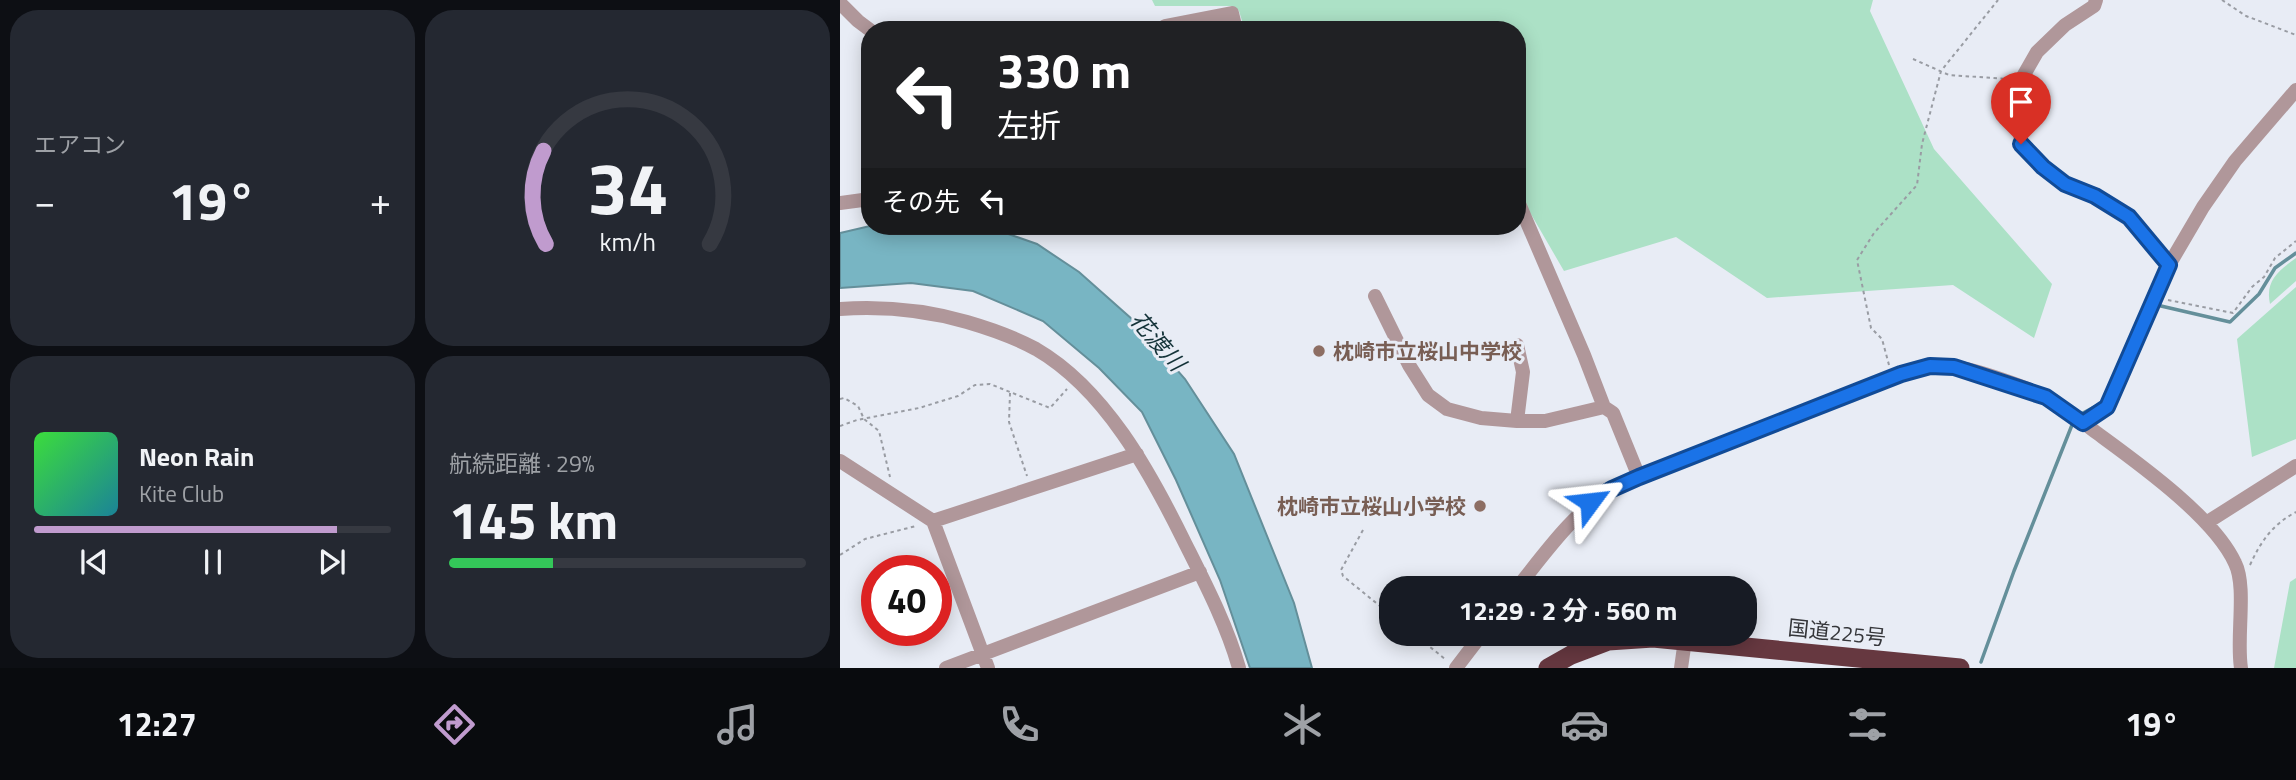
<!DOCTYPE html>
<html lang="ja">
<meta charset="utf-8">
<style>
body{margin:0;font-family:"Titillium Web","Noto Sans JP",sans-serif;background:#242831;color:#f1f3f6;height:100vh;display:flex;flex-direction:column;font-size:26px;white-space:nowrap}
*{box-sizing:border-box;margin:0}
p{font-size:23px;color:#9ea1a6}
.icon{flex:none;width:38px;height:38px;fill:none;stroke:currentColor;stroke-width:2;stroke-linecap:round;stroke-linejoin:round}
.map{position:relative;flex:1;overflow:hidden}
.sheet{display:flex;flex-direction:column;gap:10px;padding:10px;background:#0d0f14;width:840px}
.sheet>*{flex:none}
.hud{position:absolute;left:21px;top:21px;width:665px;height:214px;border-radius:28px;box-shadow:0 4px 18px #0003;background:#202124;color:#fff;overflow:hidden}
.speed{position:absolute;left:21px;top:555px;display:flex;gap:14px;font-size:35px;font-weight:700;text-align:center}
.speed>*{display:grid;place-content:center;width:91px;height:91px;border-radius:50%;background:#171b24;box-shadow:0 4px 18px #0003;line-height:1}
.speed .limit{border:10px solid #d22;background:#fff;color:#111}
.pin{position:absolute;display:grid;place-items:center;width:60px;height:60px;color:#fff;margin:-72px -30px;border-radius:50% 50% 50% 0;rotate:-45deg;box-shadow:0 0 7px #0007}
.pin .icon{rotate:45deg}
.me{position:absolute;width:77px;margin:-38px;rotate:60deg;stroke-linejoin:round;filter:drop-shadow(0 0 5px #0008)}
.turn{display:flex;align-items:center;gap:24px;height:147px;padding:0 21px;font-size:32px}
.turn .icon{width:91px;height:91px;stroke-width:2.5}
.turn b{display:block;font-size:49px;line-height:60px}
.then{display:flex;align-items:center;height:66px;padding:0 21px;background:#0003;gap:14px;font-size:26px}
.big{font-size:52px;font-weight:700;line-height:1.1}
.sheet .tile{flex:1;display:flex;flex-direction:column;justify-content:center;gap:10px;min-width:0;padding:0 24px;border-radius:28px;background:#242831}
.sheet .dial{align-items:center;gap:0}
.dial svg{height:182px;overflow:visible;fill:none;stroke:#363941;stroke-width:7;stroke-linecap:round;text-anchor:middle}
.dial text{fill:#f1f3f6;stroke:none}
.song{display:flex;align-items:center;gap:21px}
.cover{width:84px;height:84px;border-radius:10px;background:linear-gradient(135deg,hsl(120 70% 55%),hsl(190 70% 35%))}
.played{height:7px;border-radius:4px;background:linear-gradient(90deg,#c09bce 85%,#363941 85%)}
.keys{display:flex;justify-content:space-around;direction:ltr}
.heat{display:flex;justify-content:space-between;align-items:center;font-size:38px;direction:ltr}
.charge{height:10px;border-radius:5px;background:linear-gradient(90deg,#34c759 29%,#363941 0)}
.sheet .tiles{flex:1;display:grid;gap:10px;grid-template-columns:repeat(2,1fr)}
.trip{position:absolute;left:539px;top:576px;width:378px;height:70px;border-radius:28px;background:#171b24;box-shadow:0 4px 18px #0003;font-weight:700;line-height:70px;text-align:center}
.tabs{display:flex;height:112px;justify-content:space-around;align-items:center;background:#090b0e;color:#9ea1a6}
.tabs .icon{width:49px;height:49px}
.tabs .current{color:#c09bce}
.tabs b{font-size:32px;color:#f1f3f6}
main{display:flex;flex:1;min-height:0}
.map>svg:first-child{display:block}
.green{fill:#ace1c6}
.water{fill:#78b5c3;stroke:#648f9a;stroke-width:2}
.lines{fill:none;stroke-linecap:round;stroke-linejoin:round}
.stream{stroke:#648f9a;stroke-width:3.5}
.path{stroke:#999ca3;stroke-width:2;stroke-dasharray:3.5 3.5;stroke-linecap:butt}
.minor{stroke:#b0979a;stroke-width:14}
.highway{stroke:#663840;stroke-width:19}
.route-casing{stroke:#114b97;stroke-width:18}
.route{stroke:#1a73e8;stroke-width:12}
.education-dot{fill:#8d6e63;stroke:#e8ecf5;stroke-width:2.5}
.labels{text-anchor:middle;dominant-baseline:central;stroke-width:6;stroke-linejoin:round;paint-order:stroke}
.education-label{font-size:21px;font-weight:bold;fill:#785e54;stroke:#e8ecf5;text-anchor:start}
.street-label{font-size:21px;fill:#35363a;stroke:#e8ecf5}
.water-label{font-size:23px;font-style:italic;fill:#133238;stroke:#e8ecf5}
</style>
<main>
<section class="sheet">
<div class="tiles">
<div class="tile"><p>エアコン</p>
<div class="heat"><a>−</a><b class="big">19°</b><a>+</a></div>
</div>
<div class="tile dial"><svg viewBox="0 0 100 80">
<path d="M14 69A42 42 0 1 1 86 69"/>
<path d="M14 69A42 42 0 0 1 13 28" stroke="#c09bce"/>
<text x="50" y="56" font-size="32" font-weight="700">34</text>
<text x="50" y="72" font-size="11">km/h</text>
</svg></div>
<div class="tile">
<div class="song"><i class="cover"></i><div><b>Neon Rain</b><p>Kite Club</p></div></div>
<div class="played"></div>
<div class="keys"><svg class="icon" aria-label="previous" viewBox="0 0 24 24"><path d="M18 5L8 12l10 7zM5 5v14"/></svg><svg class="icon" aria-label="pause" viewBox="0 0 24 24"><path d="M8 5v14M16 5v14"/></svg><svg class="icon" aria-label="next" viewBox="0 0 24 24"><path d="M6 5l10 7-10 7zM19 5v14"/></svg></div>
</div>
<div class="tile"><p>航続距離 · 29%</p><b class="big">145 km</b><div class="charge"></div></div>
</div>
</section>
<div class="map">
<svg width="1456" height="668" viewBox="0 0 1456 668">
<rect width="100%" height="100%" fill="#e8ecf5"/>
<path class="green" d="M312,0H1033L1030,11L1094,149L1212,284L1194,338L1113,285L927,298L836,237L724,271L677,190V30H405L399,11L392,6H315Z
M1456,258V281L1430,304C1425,281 1438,271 1456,258Z
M1456,287V439L1412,457L1397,339Z
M1456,578V668H1434L1450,582Z"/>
<path class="water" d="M30,226H140L154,229L197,244L239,272L293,320L345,379L394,454L454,603L472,668H410L380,580L336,480L302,412L259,368L203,321L133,291L71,283L0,288V233Z"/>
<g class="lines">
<path class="stream" d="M1321,306L1390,322L1419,294L1435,268L1456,253
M1243,413L1258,405
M1141,662L1174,571L1232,425"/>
<path class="path" d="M1382,0L1406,16L1456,35
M1073,59L1109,75L1167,79
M1328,300L1393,313L1412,287L1424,277L1435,258L1456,241
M1049,365L1042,339L1031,328L1017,260L1034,233L1077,185L1082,144L1101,71L1158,0
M170,393L169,422L187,476
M0,399L4,398L18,406L24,419L39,431L50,477
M0,426L17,420L79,408L118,396L135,385L150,384L210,408L227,389
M523,530L501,570L503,576L551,615
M0,555L25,539L76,526
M1410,565C1421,541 1433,524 1456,512
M574,634L605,659"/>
<path class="minor" d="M1256,0L1254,6L1225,25L1197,52L1181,80L1178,104L1181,144L1203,167L1225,184L1254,196L1289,217L1329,265
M0,3L18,21L30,30
M323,30L325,26L392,13L396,30
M677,199L744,355L764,407L773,413L799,477
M0,203L30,199
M535,296L569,365L588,395L607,409L641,418L677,421H705L764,407
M0,309C43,306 85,310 127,322C151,329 174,337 196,349C265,389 310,472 344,541C364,581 387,625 399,668
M677,421L683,372L677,345
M1243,423L1267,407L1329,265L1363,207L1395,161L1456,90
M0,461L93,521L148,668
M93,521L297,454
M1366,523L1456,466
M677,588C706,552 732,514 772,489L1061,374C1079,369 1095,364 1114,367C1135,369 1190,388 1209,399C1226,408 1241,421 1257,433C1298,463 1374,517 1395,563C1407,587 1396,637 1401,668
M106,668L360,572
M616,668L642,634
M841,668L845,640"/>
<path class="highway" d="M708,668L731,655L768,641L813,638L1120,668"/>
</g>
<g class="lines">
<defs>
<path id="route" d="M750,502L772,489L799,477L1061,374L1090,366L1114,367L1206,397L1243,423L1267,407L1329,265L1289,217L1255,196L1225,184L1203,167L1181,144"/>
</defs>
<use href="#route" class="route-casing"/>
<use href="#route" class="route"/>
</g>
<g class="education-dot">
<circle cx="479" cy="351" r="7"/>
<circle cx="640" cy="506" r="7"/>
</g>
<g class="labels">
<g class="education-label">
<text x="493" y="351">枕崎市立桜山中学校</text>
<text x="626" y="506" text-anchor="end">枕崎市立桜山小学校</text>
</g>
<g class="street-label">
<text transform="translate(997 632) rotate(6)">国道225号</text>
</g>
<g class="water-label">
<text transform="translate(318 341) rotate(49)">花渡川</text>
</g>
</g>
</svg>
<div class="speed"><div class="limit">40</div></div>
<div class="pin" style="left:1181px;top:144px;background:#d93025"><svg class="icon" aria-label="arrive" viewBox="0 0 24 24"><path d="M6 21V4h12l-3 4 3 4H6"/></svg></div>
<svg class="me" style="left:750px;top:502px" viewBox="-20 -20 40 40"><path d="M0-17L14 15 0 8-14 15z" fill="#1a73e8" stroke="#fff" stroke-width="4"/></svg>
<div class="trip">12:29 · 2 分 · 560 m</div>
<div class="hud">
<div class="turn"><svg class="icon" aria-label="left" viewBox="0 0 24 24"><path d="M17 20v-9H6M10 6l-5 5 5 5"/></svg><div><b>330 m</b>左折</div></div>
<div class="then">その先<svg class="icon" aria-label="left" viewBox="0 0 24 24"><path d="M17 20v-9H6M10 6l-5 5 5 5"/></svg></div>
</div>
</div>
</main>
<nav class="tabs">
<b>12:27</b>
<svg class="icon current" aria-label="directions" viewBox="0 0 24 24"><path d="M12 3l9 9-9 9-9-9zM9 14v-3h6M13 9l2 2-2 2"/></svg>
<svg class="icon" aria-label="music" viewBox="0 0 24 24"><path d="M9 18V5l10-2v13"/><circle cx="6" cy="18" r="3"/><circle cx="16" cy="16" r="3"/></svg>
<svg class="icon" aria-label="phone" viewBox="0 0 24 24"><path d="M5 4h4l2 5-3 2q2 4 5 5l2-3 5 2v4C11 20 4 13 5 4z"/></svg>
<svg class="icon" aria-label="climate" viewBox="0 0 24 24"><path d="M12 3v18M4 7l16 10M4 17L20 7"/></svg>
<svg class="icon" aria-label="car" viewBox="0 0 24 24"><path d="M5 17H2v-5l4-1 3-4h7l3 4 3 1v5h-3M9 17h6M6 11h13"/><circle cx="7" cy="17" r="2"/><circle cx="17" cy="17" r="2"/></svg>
<svg class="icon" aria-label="filters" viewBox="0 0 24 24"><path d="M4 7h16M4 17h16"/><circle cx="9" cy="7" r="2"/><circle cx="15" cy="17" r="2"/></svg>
<b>19°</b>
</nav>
